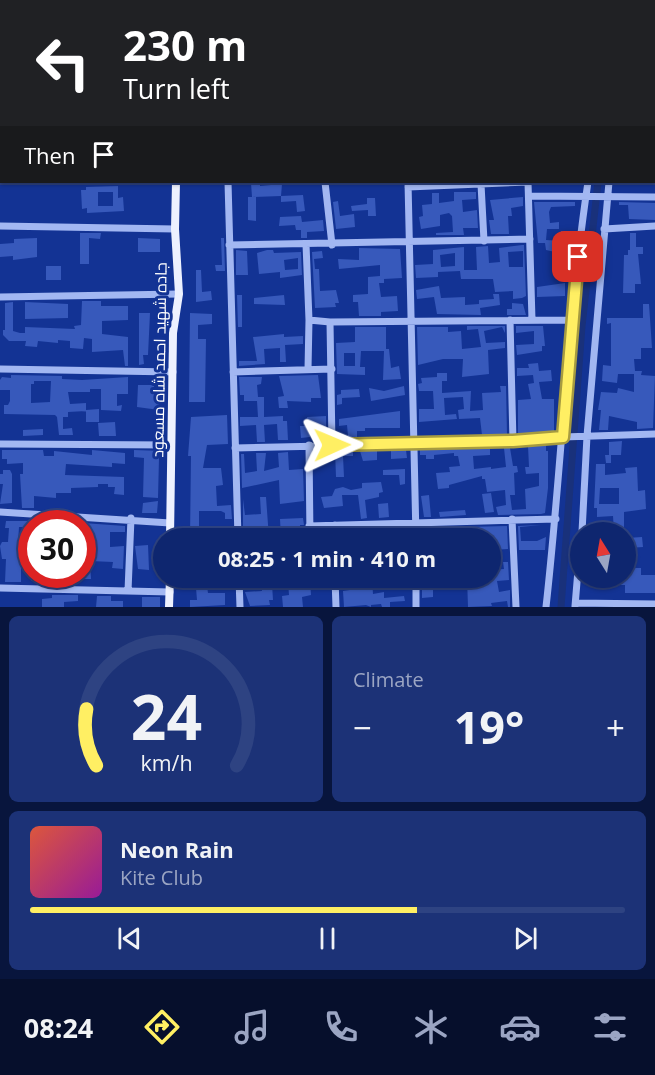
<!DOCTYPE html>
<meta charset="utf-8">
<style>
body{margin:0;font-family:"Open Sans",Cairo,sans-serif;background:#1c3277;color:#f1f3f6;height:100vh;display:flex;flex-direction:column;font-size:22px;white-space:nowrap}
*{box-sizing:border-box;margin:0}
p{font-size:20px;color:#9ba5c3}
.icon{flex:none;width:33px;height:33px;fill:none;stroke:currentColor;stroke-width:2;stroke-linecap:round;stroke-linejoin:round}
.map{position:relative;height:607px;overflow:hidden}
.sheet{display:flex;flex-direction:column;gap:9px;padding:9px;background:#08153d;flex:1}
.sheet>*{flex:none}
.guide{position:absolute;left:0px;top:0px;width:656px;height:183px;box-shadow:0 2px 4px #0004,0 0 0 2px #2e4382;background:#202124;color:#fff;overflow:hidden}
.needle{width:39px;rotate:349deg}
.fabs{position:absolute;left:570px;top:522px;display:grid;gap:12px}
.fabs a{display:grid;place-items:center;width:66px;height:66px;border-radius:50%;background:#0e266f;box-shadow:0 2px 4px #0004,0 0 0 2px #2e4382;font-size:30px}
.speed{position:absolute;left:18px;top:510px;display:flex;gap:12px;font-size:30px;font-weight:700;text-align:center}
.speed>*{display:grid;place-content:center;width:78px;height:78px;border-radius:50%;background:#0e266f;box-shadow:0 2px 4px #0004,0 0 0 2px #2e4382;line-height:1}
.speed .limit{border:9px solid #d22;background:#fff;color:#111}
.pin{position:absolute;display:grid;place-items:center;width:51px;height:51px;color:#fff;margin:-26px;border-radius:12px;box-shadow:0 3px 9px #0006}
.me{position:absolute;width:66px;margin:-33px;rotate:89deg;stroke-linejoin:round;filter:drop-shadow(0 0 4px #0008)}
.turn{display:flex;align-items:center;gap:21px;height:126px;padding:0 24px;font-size:27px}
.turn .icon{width:78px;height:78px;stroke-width:2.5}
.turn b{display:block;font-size:42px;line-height:51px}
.then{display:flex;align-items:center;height:57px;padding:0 24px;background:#0003;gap:12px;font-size:22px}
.big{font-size:45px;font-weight:700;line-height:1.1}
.sheet .card{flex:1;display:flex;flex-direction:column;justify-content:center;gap:9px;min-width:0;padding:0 21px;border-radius:9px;background:#1c3277}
.sheet .dial{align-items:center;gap:0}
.dial svg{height:156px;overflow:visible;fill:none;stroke:#2e4382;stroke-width:7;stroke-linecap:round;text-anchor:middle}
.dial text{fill:#f1f3f6;stroke:none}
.song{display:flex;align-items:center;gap:18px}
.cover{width:72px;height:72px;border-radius:9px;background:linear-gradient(135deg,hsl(10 70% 55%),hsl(300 70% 35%))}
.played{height:6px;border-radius:3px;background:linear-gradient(90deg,#ffef63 65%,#2e4382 65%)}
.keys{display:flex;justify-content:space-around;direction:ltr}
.heat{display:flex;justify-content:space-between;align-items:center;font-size:33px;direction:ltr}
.sheet .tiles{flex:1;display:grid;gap:9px;grid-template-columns:1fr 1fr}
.card:last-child{grid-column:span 2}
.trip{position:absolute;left:153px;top:528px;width:348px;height:60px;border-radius:30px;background:#0e266f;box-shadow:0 2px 4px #0004,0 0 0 2px #2e4382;font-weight:700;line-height:60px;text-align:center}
.menu{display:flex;height:96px;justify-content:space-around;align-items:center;background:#060f2c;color:#9ba5c3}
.menu .icon{width:42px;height:42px}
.menu .current{color:#ffef63}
.menu b{font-size:27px;color:#f1f3f6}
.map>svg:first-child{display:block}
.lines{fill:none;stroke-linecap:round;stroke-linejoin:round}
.canal{stroke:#19317b;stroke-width:7}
.building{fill:#3759bb;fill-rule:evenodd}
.minor{stroke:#a2b7f2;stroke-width:7}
.major{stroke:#edf1ff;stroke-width:8}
.route-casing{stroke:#a69b40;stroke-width:15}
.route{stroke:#ffef63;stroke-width:10}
.labels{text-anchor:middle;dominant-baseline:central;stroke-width:6;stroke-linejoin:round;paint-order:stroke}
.street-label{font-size:16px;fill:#fff;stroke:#133394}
</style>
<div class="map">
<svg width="655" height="607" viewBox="0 0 655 607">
<rect width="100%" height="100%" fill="#133394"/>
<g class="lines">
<path class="canal" d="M615,2V0
M561,607L582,326L598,182"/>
</g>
<path class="building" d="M260,182V186L282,184L281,196L252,197L251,183Z
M118,186V198L123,197L124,211L87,213V208L82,209L81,190H86V187ZM98,192H113V206H98Z
M454,192H476V199L462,200L463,212L477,210L478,228H463L464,235H436V233L453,232L452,216L449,213L440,215V226L421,229L419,217L423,216L422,205L432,204V193H439V203L454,201Z
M303,195L305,211L297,212L296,201L281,202V196Z
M248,197H256V221L248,220Z
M523,197V206L511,208L512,216H508L509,234H491L489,220H494L490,200Z
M367,198H375L376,216H368V210L352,211L351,206L367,204Z
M338,201L340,216L354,214L355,227L336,229L333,202Z
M534,202H575V206L551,207L549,212L550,223L559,222V229H547L546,240L561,241V231H571L570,248H565L564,254L546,250L545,243H538Z
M619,202L655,203V220L629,219L628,205H619Z
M301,216L302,222L323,220L324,231L307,232V238H301V230H296L295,225L279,226L280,217Z
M80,233H101L100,239L89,238V264H80Z
M630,233H636V247H643V254H638L641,284H635V293H623L624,255H628V250H630Z
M37,238V257L13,260V256L0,257V244L14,243V239Z
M138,238L160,239V252H138Z
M221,238H224L225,271H216L215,265H222Z
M522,245H524L526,296L522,298L513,299V291L495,292L493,279H461L460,271L438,272V277L416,278L415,265L433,264V250L464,247V270H477L476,247L488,246L489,263L500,262L499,248ZM523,251V267H509L508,252ZM455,253V266L441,267L440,255Z
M359,248L400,249L402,278L384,279V283H379L381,297L397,296L398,311L381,312V316H359L358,302H353V295L368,294V277L380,276V265L339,269L338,259L359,260Z
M236,250L247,251L248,275H236Z
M267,250H273L274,253L301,252L302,275L280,278V272L259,274L257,253ZM298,258V269L285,270L284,260Z
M322,251L323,258L314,259L315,269H319L320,291L336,290L339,303H335L336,307L315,308L312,252Z
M46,266H61V280H46Z
M196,270H201L202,292L211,291L212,300L196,302Z
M565,283V296L537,297V287Z
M439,286L441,298L465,297V305L479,304V300L494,299L493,294H499L500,305L480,308L481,315L437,314L434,297L417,299L416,290Z
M237,295H242V327H238Z
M284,295L285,305L254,304V298Z
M82,301H101V306H128V320L102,321V334L128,337V366H125L123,350L92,352V339L84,338L83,349L70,348V341L58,340V343L38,341L37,347L25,346L26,341H9L3,335V330H5V303L13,302V331L20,333H25V327L75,329L74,326L81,325Z
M25,302L68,304V318L25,319Z
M512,303L523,304L526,315H507V309H512Z
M643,304H649L652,348H641V359H634L635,371H642L641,375L655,376L653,428L637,429V422L609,416L608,430H599L601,410H598L601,392L617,393L618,388L634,392V374H618L617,383L602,381L603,365L611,366V323L607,324V318H643Z
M139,313H150L148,355H143L144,364L139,365Z
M190,313L212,314V324L198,325V339H206L205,402H189Z
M467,326H505V333L502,327L484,331L486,343L505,342V348L488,350L489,374L462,377L463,359H443L418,365L417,327H448V332L461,331L462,349L481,347L478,329L467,330Z
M516,326H543L545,346H542V351L517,355L516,345L534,344V331L516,333Z
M355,327H386V349H389L391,368L399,366L401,379L383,380L384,351H361L360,367H365V375L337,374L336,343L355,342ZM344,353H355V366H344Z
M284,334V337L303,336V344L285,345L286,362H280V348L264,349L265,364L239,366V361H257L253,337Z
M538,363L539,371L551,370L552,381L539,382L542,399H554V432L518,436V400L531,399L528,384L534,383L533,375L517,376V368H529L528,364Z
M437,373H447V381H442V393L471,391L470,411L483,410L482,393L501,392L500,386H506L507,435H482L480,418L459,419L458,410L464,409L463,397L444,398L445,415L456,414L457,419L419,422V409H434L433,391H419L418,384L422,383L421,378L437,377Z
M11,375L62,376V379L82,380L128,377V394H117V406L122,405L121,411L101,410V389H90V392H68L70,404L86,403V411L68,412V417H63V429L72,428L73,435H59L57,417L55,415L4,414V405H8L10,401V390H0V380L2,377L11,378ZM34,381H51L50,402L31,403V384H34Z
M318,375L321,398H311V402L287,401L288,408H279L278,397L284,396L279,376Z
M239,377H262L261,384L257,385L258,397H264V417L283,416V421H287L288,440H278L277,424L264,425L265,442H257L256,425L240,426V417H258L257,401H244V395H240Z
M138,385H154V394H159V410L137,407Z
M404,386L405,395L371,401L369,388L384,391Z
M359,389L360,397L342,398V404L337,405V395L341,394V390Z
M99,409V422H86V410Z
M400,411V428H365V431H357V440H340V437L348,436L347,425L339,426V419Z
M227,415L228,444L207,445L203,468H221L223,485L216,486L217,506L231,505L232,519H225V513L221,511H199V527L212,526L213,538H190L191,456H188L191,417Z
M326,416V430L310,432V437L301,438L300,426H308L307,417Z
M115,422L116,436H99L98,423Z
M43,429V435L23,436V430Z
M622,441L621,455H611V463H606L605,455H609V442Z
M546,444V451H548V488L545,513L541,514L498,515L496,507L506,505L505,490L487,492L485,479H482V476L449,485V488L438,489L436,473L450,472L449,467L460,466L458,456H454V453L434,455V459H426V455H420V450L490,448V455L473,456L474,469L491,467V469L506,467L504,448H510L513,466H517L518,472L514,473L515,495H510L512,510L526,509L525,489L539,486V473L526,474L525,467H529L528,446Z
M2,450H43L44,456H54V451L92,455V450L125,453V464L112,463V467L66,464L65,475L124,477V495L114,494L115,487H108V484H98V487L71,488V493H56V498L34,496V508H22L20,474H23V463L7,464V459H2Z
M134,450L162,451V458H159L158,498L143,497L144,458L134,457Z
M391,450H406L407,458L391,459Z
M335,451H353V456H343L344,477H336Z
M360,451H377V460L363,461Z
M288,452L289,470L303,469L304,501L280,504L279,480L242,488L241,454H244L245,473L257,471L256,453H266L264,471L279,467L278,453Z
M596,464H605V475L626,473L625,468L637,467L638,491L645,490L646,509L624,512V532H614L613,516L597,517V508H594ZM600,488H619V504H599Z
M405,469V484L400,485L399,475H383V470Z
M3,470H10L12,474V503L0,504L3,484H0V474H3Z
M381,482L383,492L379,493V497L365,500L367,518L361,519L358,495H342L343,506L324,508L321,497L332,496L335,489L343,487L351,490L362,488V483Z
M491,493L494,512L485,513L482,494Z
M429,495L431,517H424L421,496Z
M260,497H266L269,538H248L246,529H243V499L245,515L261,514Z
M158,501L157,513H142L143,503Z
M388,503L389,517L379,518L378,504Z
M465,510L466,515L440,517L439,512Z
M303,518L304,525H300L301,535L281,538L280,519Z
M6,521H28L29,527H19L18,543H22V547L32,546L30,563L21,564V582H5L6,559H2L0,546L2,542H8L9,528H5Z
M83,523L125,526V532H110V547L124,546L123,569L112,568L113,562L90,561L91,579H84Z
M541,525L520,527L521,541H537L546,537L545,550H519L518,526Z
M507,526L508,549L492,550L490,538H483V536L466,537L465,527Z
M449,528V531H453L454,538H444V536L423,538L422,529Z
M642,537L643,547L628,548L627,538Z
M148,545L149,570L138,569L135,546Z
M503,562H508L509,580L497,581L499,592L510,590V607H508L507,601L491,603L492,606L468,607L467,578H490V570L504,569Z
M631,568H641V575H655V593H625V585H619L618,578L631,575Z
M64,574L63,581H31L32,575Z
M191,578H226L227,584L207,586L208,593H225V605L190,607V600H197L196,588H191Z
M260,578H285L286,583L272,584L273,600H269L270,605L250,606L245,592L262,591Z
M303,578H310L311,595L302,597L303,607H283L282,596L289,595L288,582L303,580Z
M428,578H449L450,588L433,590V597L422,598V585L428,584Z
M372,579L373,594L384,592V598L404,596L405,601L390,602V607H382L381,604L371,605V607L366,605L344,607L343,591L357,589V586L361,585V580Z
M52,595H78V601L64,602V607H42V599L52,598Z
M97,596H111V601H123V607H96Z
M142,597H160V607H142Z"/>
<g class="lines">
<path class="minor" d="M301,0V2
M403,0V2
M604,2V0
M0,20H2
M0,32H2
M228,182L238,538
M325,182L332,245
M408,182L416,538
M528,182L532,320
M481,184L484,241
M408,187L528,182
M529,196L655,197
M0,226L175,229
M604,229L655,226
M306,244L309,320L330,322L332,445
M229,245L530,239
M0,297L179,294
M510,320L513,442
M330,322L571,320
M0,369L173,372
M308,369L309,320
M233,372L332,369
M0,444L171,445
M309,445L310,538
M235,448L513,442L563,437L655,434
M0,512L170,523
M512,519L516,607
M309,526L556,519
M582,532L587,436L609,182
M335,538V525
M239,578L240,607
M335,578L336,607
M416,578V607
M0,588L170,592
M128,591L131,518
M576,603L655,604
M575,606L580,546
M546,607C562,465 567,322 588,182"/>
<path class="major" d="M189,0L191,2
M171,2L173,0
M248,2L266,0
M170,538L173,333L179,294L175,229L176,182
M169,607L170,578"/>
</g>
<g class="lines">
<defs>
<path id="route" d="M332,445L513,441L563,437L578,257"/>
</defs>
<use href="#route" class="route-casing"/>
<use href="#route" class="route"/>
</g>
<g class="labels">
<g class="street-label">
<text transform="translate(159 360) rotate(-89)">جاده شهيد احمد شاه مسعود</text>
</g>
</g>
</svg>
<div class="fabs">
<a><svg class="needle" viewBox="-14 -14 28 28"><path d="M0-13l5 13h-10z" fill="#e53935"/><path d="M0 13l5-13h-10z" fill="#9ba5c3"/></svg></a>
</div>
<div class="speed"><div class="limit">30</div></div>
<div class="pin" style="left:578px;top:257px;background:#d93025"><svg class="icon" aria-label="arrive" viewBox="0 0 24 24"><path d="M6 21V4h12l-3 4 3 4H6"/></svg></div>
<svg class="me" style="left:332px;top:445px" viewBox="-20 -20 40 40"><path d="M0-17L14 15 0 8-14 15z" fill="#ffef63" stroke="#fff" stroke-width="4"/></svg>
<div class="trip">08:25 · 1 min · 410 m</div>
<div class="guide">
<div class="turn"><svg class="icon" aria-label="left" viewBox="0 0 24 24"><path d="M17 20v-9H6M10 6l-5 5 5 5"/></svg><div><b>230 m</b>Turn left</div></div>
<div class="then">Then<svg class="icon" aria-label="arrive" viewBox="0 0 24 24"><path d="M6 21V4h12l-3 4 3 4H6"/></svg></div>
</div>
</div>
<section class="sheet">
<div class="tiles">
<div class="card dial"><svg viewBox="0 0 100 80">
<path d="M14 69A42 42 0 1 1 86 69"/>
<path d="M14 69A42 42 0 0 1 9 40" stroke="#ffef63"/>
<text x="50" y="56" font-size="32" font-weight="700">24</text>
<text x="50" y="72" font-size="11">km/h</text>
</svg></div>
<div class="card"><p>Climate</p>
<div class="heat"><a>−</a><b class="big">19°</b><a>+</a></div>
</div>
<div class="card">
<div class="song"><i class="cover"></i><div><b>Neon Rain</b><p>Kite Club</p></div></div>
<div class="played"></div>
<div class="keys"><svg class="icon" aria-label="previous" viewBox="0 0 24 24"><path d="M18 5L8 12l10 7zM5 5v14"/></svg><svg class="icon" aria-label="pause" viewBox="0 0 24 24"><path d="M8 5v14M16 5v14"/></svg><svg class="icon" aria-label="next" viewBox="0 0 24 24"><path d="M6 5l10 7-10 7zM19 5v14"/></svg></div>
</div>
</div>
</section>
<nav class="menu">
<b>08:24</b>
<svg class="icon current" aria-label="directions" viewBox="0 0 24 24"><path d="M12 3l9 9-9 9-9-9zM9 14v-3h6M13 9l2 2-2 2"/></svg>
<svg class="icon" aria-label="music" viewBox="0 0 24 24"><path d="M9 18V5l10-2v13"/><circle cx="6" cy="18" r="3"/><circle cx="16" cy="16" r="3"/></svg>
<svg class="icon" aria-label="phone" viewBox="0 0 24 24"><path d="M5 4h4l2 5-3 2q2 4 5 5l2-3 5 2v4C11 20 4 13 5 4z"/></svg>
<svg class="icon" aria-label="climate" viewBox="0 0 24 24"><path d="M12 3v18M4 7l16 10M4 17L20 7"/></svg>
<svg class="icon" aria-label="car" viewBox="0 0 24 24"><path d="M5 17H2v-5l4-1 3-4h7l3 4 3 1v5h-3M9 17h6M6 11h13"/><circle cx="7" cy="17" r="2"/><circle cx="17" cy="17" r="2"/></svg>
<svg class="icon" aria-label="filters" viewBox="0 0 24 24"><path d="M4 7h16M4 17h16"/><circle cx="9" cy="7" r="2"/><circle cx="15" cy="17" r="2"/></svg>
</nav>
